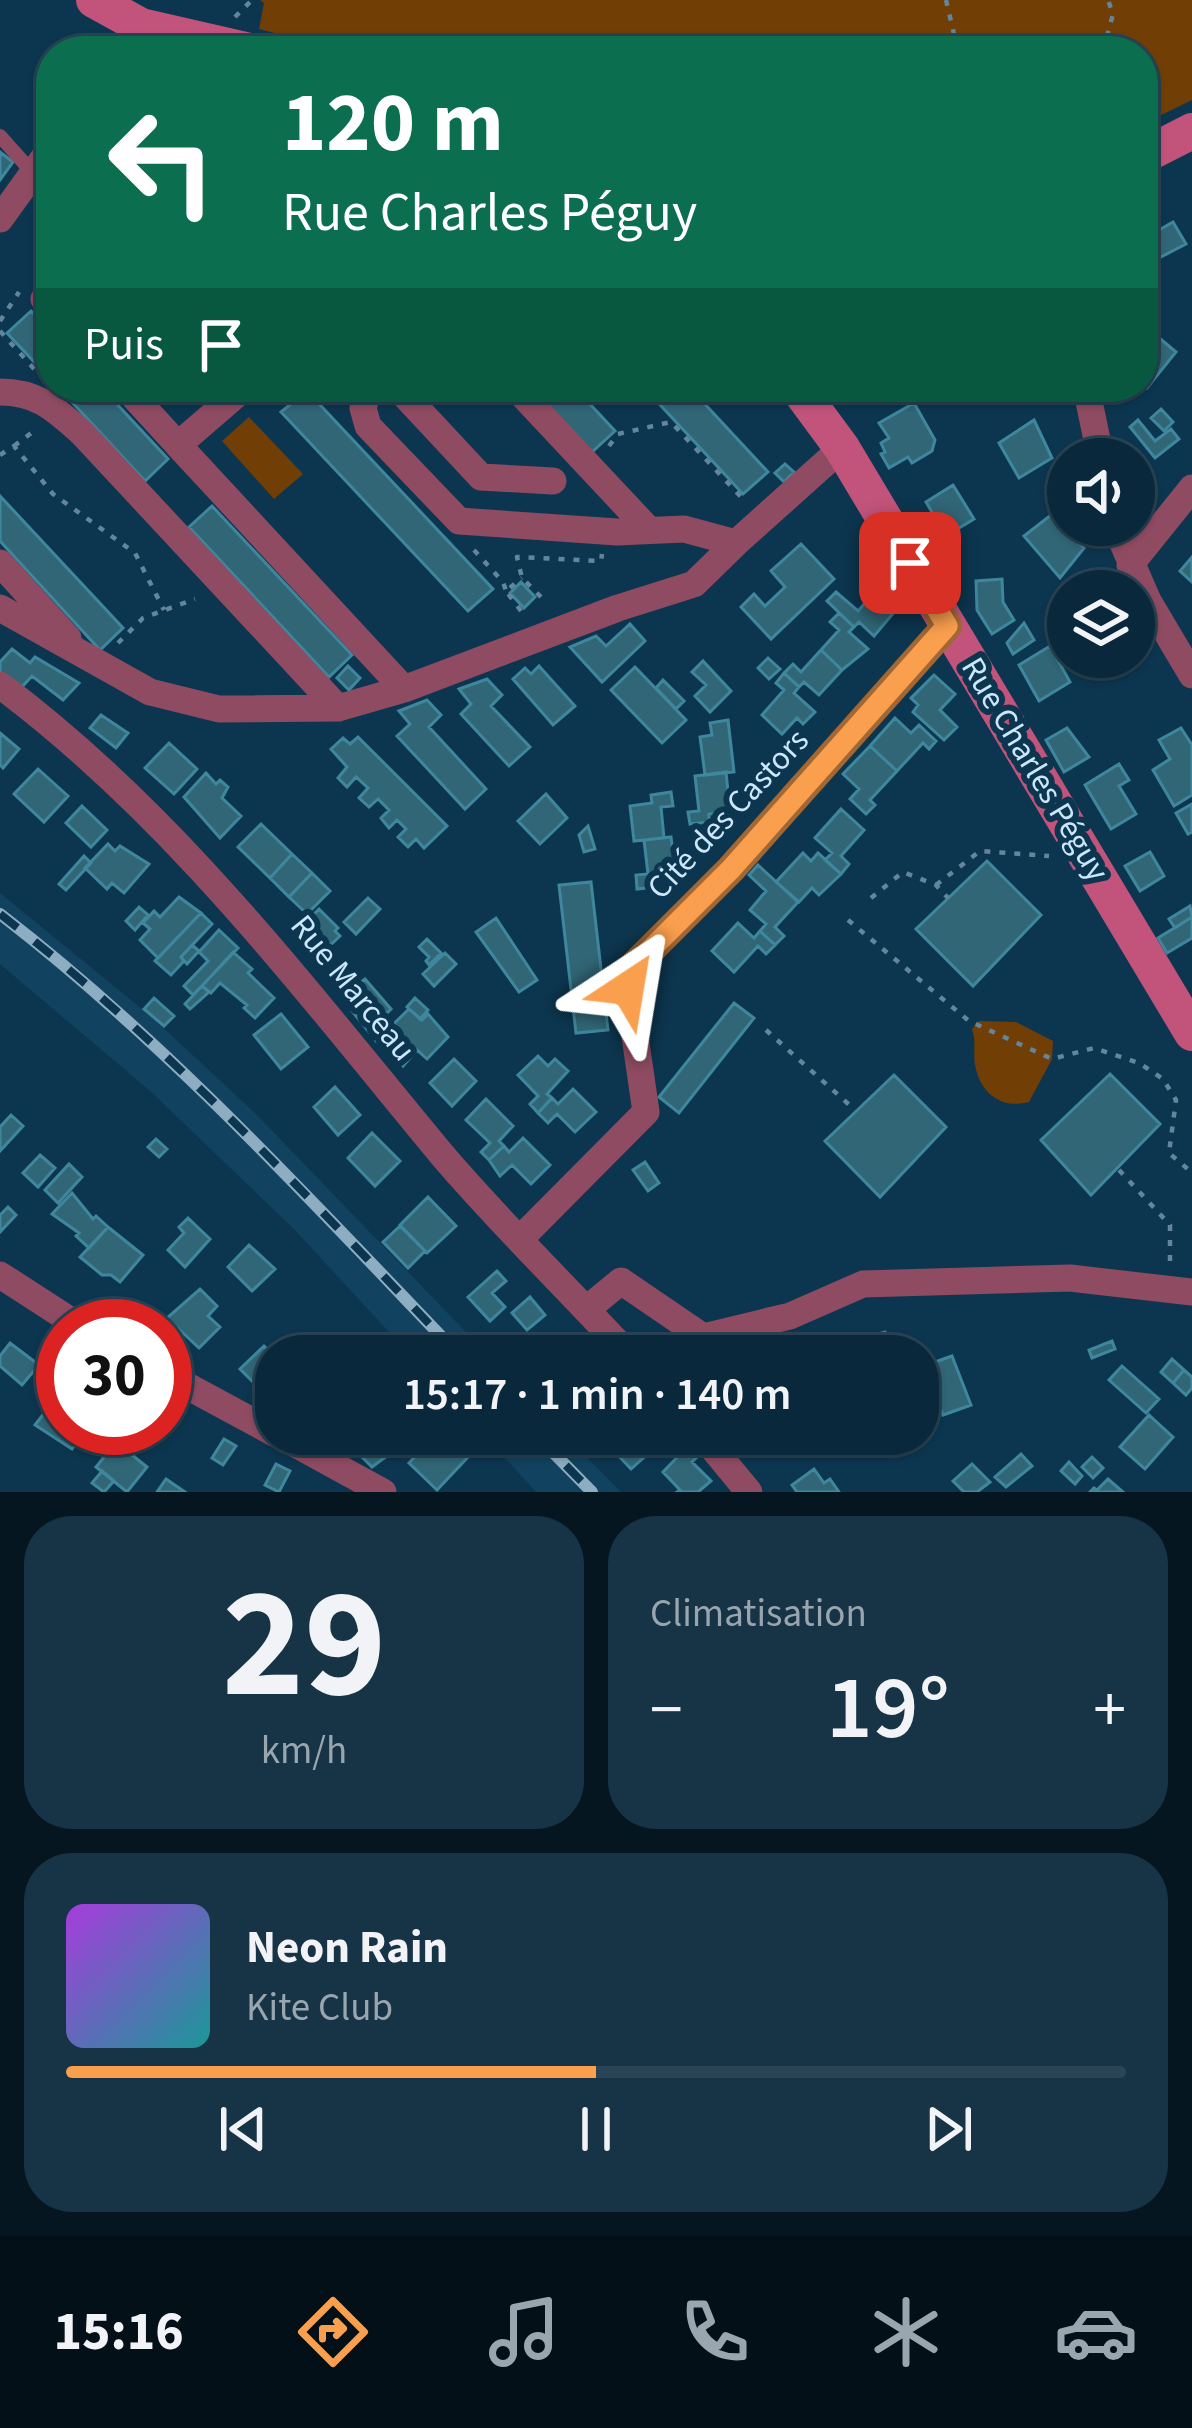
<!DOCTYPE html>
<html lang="fr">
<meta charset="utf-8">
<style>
body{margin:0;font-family:"Source Sans 3",sans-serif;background:#173446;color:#f1f3f6;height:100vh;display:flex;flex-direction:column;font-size:45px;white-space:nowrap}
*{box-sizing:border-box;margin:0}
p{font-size:39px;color:#99a6af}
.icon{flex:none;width:66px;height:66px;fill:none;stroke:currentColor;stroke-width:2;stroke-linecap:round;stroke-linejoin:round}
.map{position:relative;height:1492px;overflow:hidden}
.side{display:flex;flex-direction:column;gap:24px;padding:24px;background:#051620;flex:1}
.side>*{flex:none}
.top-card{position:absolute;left:36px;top:36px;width:1122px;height:366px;border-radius:48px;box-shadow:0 3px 9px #0004,0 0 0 3px #294455;background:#0b6e4f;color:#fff;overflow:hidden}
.tools{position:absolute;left:1047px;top:438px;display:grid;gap:24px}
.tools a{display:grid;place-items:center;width:108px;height:108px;border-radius:50%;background:#09283b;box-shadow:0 3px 9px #0004,0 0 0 3px #294455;font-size:60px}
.speed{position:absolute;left:36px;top:1299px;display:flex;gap:24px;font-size:60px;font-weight:700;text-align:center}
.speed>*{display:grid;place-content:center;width:156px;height:156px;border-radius:50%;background:#09283b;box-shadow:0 3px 9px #0004,0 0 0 3px #294455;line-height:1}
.speed .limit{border:18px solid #d22;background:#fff;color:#111}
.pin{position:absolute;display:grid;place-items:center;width:102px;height:102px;color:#fff;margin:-51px;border-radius:24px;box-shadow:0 6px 18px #0006}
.me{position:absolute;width:132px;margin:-66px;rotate:33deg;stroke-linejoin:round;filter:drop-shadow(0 0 9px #0008)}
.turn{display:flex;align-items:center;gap:42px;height:252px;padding:0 48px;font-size:54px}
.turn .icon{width:156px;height:156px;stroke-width:2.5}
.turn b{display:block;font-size:84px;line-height:102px}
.then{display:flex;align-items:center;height:114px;padding:0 48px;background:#0003;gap:24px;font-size:45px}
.big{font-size:90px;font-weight:600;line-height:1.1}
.side .tile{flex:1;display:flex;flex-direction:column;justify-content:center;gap:18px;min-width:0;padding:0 42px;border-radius:48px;background:#173446}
.side .dial{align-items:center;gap:0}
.dial b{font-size:156px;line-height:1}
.song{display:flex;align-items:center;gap:36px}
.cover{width:144px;height:144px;border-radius:18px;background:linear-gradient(135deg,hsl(280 70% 55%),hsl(180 70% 35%))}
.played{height:12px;border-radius:6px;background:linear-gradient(90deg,#fa9f4e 50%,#294455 50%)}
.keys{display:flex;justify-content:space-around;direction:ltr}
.heat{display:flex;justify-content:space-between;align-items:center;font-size:66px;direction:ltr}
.side .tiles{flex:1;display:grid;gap:24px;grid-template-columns:1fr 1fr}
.tile:last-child{grid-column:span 2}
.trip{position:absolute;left:255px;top:1335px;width:684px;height:120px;border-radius:48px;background:#09283b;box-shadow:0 3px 9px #0004,0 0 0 3px #294455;font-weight:600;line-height:120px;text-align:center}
.menu{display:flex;height:192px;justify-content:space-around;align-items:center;background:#041018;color:#99a6af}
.menu .icon{width:84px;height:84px}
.menu .current{color:#fa9f4e}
.menu b{font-size:54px;color:#f1f3f6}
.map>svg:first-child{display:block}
.built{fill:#11425f}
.green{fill:#713e06}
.building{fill:#316676;stroke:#3e879d;stroke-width:3}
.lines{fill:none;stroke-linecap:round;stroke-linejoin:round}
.path{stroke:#63869d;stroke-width:4.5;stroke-dasharray:6 9;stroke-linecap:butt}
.lane{stroke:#8f4b62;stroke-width:14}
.street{stroke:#8f4b62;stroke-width:27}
.secondary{stroke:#c2547c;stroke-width:36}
.rail-casing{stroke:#8dadc2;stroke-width:12}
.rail{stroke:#0c364f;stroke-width:8;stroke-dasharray:22;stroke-linecap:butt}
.route-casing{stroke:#a26733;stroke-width:30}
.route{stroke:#fa9f4e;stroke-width:21}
.labels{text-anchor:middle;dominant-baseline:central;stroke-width:12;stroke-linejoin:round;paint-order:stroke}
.street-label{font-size:33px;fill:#cce7fb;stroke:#0c364f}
</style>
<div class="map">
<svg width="1192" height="1492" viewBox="0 0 1192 1492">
<rect width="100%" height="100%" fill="#0c364f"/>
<path class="built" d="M0,893L153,1018L256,1114L489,1356H411L294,1229L149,1090L0,964Z
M483,1434H564L621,1492H536Z"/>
<path class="green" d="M260,0H1192V100L1143,124V51H345L259,29L264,3Z
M249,417L303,474L274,499L222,441Z
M979,1021L1016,1022L1053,1041L1052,1059L1029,1102C1003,1109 982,1095 976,1069C972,1055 977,1043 972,1029Z"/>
<path class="building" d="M0,152L13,162L0,180Z
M1173,222L1186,244L1157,259L1145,238Z
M31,311L51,333V380L7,333Z
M1151,331L1176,352L1147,388L1143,385V340Z
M58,387H101L168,459L145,481Z
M529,387H574L615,431L591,453Z
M657,387H689L768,472L743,494L650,394Z
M843,387H876V392L844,396Z
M952,387H988L989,391L953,396Z
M307,391L493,589L468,611L281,412Z
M914,403L935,440L932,451L912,463L908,457L889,468L881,454L885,452L881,443L889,438L879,423Z
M1161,409L1173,422L1164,431L1151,418Z
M1034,420L1052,458L1019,478L999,443Z
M1138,420L1155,441L1171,429L1179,439L1155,458L1130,427Z
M785,464L794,472L784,482L775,473Z
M953,485L974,519L946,536L926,502Z
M0,496L123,628L100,650L0,541Z
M212,506L352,655L329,677L189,527Z
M1051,515L1084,548L1060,578L1024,536Z
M801,544L834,579L771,639L741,607L754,594L765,606L785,587L771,571Z
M1192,557V582L1180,571Z
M1002,579L1003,602L1014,620L992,634L977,610L976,581Z
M521,582L535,597L524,608L510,593Z
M836,592L858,611L875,592L896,610L874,636L859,622L854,627L827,601Z
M839,613L854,627L849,632L868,649L842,670L821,650L839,630L830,622Z
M1024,623L1034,640L1013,654L1007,643Z
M630,624L645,641L602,682L570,647L596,636L606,646Z
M1050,646L1070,682L1039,701L1019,665Z
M12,649L30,663L35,657L79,683L63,700L32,676L21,688L0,672V662Z
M821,650L842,670L819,695L804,682L799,687L784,673L793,664L801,672Z
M768,658L780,669L769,679L758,668Z
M703,661L731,691L710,712L695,696L706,685L692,672Z
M348,666L360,678L349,690L337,678Z
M539,666L575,706L553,725L513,679L525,668L531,674Z
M635,667L686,720L662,743L611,690Z
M784,673L799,687L794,693L815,712L803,724L797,718L782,734L762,715L784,690L776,683Z
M934,675L955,694L940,710L957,727L944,740L913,712L918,705L911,698Z
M487,679L502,695L491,706L530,747L509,766L461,714L471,704L459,689Z
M663,680L684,701L676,709L656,688Z
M427,700L441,715L429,727L486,789L465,809L397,736L410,724L399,711Z
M101,715L128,733L116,748L90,728Z
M895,718L911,733L919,725L936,741L929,749L923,743L897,771L870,746Z
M728,720L734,772L705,775L700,737L712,735L710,723Z
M1067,728L1089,757L1064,772L1046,740Z
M1181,728L1192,745V795L1174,806L1153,770L1170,759L1159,740Z
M0,733L19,749L3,768L0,765Z
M358,737L447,826L424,848L416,839L408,847L398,837L406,829L397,820L389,828L381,818L389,810L378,799L369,807L359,798L368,788L356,777L347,787L338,778L347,767L331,749L343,738L350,744Z
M169,743L197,769L174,794L145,768Z
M870,746L897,771L870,800L875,805L866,814L850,799L859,789L843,774Z
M1119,764L1129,780L1119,786L1136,814L1111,829L1085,785Z
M38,769L68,796L44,822L14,794Z
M726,772L730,812L709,814V822L690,824L688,812L699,811L695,776Z
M206,773L216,784L220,780L228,787L222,798L241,816L220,838L184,797Z
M671,792L673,806L661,807L664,838L634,841L630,806L652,803L651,795Z
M546,794L567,818L540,844L518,821Z
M1192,804V832L1188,834L1176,813Z
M82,806L107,830L91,847L66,823Z
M841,809L864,830L841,856L849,864L841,874L825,860L832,853L815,838Z
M261,824L292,854L270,878L238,847Z
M588,826L595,849L584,852L579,835Z
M671,837L676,876L656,878L657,887L637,889L636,875L648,874L644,840Z
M108,844L115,851L120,846L149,864L124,893L112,883L107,889L85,868Z
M1150,852L1164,876L1140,891L1125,866Z
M803,853L811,861L818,853L841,874L819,895L812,888L799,902L776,882Z
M292,854L312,873L289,897L270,878Z
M84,856L91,863L66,890L59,884Z
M987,861L1041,915L973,986L916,929Z
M758,865L798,902L775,927L784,936L775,945L760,931L766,924L750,910L766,891L749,875Z
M312,873L330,891L307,914L289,897Z
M591,882L608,1030L576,1033L559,885Z
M179,897L201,913L158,958L140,940L150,929L143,923L154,911L160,917Z
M368,898L380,909L356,934L344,922Z
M1190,906L1192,917L1175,928L1169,919Z
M139,907L148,915L135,930L126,921Z
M319,909L338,928L335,931L340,936L322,953L299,929Z
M201,913L212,924L181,957L184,961L171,975L155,961Z
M1192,917V938L1167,953L1158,938Z
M496,918L537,980L519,992L476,932Z
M738,923L754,938L760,931L775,945L766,954L758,946L734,972L712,951Z
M219,930L238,948L193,995L184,986L208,961L199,952Z
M427,939L441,953L429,965L426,961L429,957L419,947Z
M192,945L199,951L187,964L181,957Z
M233,952L252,969L248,973L274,998L255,1018L244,1008L247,1005L220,983L211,993L202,986Z
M445,953L456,964L434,986L423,974Z
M365,979L391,1009L369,1032L352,1011L356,1008L347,992Z
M202,986L209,992L190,1009L185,1004Z
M154,998L174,1016L164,1026L144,1009Z
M415,998L428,1010L420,1019L407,1007Z
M734,1003L754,1018L679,1113L659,1097Z
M409,1009L422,1020L428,1014L448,1037L427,1059L417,1050L403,1066L376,1041Z
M281,1014L308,1047L281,1069L254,1035Z
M538,1056L548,1066L555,1059L568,1071L547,1094L552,1098L538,1113L530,1104L538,1096L518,1075Z
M454,1059L476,1081L452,1106L430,1083Z
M1110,1074L1160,1124L1091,1195L1041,1140Z
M894,1075L946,1127L880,1197L825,1141Z
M335,1087L360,1115L338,1135L314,1107Z
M573,1089L596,1112L575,1132L557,1114L548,1123L538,1113L552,1098L558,1104Z
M486,1099L513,1126L499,1141L504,1146L489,1160L481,1152L490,1143L466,1120Z
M11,1115L23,1126L0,1151V1127Z
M372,1133L400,1161L375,1186L348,1158Z
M523,1138L550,1165L531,1184L512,1165L500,1176L489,1160L504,1146L509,1152Z
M156,1139L167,1149L159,1157L148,1147Z
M40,1155L55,1168L38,1187L23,1173Z
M645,1162L659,1183L648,1191L633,1170Z
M69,1164L82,1177L58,1203L45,1190Z
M72,1193L93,1219L96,1216L108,1227L89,1248L76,1236L79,1233L52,1214Z
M428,1197L456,1226L427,1253L400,1225Z
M8,1207L16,1215L0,1232V1215Z
M188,1218L210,1239L185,1267L168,1250L184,1233L179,1227Z
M400,1226L425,1251L408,1268L383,1242Z
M108,1227L143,1255L120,1282L111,1275H102L80,1257Z
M249,1245L275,1269L252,1291L228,1267Z
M497,1271L506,1281L492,1293L505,1307L490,1321L468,1297Z
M200,1289L217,1306L208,1316L220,1327L199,1348L167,1318Z
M530,1297L545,1315L527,1330L512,1313Z
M885,1332L890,1346L880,1349L875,1335Z
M554,1335L574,1356H539L536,1352Z
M1112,1341L1115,1349L1092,1358L1089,1350Z
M10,1343L39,1365L22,1385L0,1366V1356Z
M264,1346L276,1358V1384L266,1395L240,1369Z
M952,1356L971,1405L943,1415L935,1395L923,1400L918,1368Z
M1172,1359L1184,1370L1173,1383L1161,1372Z
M1122,1366L1159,1399L1146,1413L1109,1380Z
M1184,1370L1192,1377V1388L1186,1395L1173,1383Z
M59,1394H63V1428H89L72,1449L35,1425Z
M1149,1415L1173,1437L1145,1469L1120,1447Z
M347,1434L382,1437L391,1446V1453L372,1467L355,1450L359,1446Z
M444,1434L468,1457L437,1490L409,1463L436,1434Z
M598,1434H639L644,1440L640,1443L649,1453L631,1469Z
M224,1439L236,1446L223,1465L212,1458Z
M116,1442L147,1467L127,1492L96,1467Z
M691,1443L701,1453L692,1462L711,1481L698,1492H677L680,1490L663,1472Z
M1021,1454L1032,1466L1006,1487L995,1477Z
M1092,1457L1103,1468L1093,1478L1082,1467Z
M1069,1462L1082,1476L1075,1484L1061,1471Z
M276,1464L290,1471L279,1492L265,1485Z
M972,1464L990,1482L977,1492H964L953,1481Z
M814,1469L824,1483L830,1479L839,1492H797L792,1485Z
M102,1471L114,1481L104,1492L92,1483Z
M166,1479L185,1492H157Z
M1108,1479L1123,1492H1090L1094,1488L1097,1490Z"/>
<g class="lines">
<path class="path" d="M946,0L958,51
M235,17L252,0
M1103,51L1113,14L1108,0
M0,321L19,292
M0,331L36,371
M320,387L330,393L336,407
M14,446L38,428
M609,446L618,434L671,422L743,499
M0,455L14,446L53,494L135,553L164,610
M474,550L503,582L506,591
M541,597L522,578L517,557L601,561L602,554
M521,611L506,591L522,578
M118,643L143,618L195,599
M936,885L980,851L1049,856
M871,898L903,872L936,885L948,898
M848,920L969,1021L1052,1059L1094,1048L1139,1063L1163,1079L1176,1100L1169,1153L1190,1171
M766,1030L855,1110
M1119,1170L1170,1225V1265"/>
<path class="lane" d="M51,67L42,84L51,106
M0,136L33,173"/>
<path class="street" d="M0,219L51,148
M44,299L51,306
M125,387L178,445
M245,387L178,445L404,689L618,608L694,584L736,543
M369,387L363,408L368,426L459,521L617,532L684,529L736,543L842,448
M397,387L481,477L553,481
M515,387L649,530
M1086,387L1101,459
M0,392C38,392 55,409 82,433L338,708
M1115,525L1148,601L1192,675
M0,563L68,638
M1130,565L1192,488
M0,608L150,692L219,709L338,708L404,689
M0,685C175,816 305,990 443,1156C502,1225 568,1289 630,1356
M520,1239L646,1112L628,988L633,967L731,869L948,626
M0,1275L79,1326
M587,1309L621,1281L703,1337L790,1316L863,1284L1070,1278L1192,1292
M165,1374L276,1434
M277,1434L383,1492
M701,1434L749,1492"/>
<path class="secondary" d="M94,0L141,26L250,51
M1143,156L1192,131
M797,387L842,448L1192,1033"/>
<defs>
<path id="rail" d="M0,914C170,1045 312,1202 460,1356
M535,1434L592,1492"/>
</defs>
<use href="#rail" class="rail-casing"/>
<use href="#rail" class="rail"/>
</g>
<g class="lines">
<defs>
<path id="route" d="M628,988L633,967L731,869L947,626L910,563"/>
</defs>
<use href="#route" class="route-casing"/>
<use href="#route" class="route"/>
</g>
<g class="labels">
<g class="street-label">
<text transform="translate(1035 769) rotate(59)">Rue Charles Péguy</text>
<text transform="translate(728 814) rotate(-47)">Cité des Castors</text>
<text transform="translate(353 988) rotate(51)">Rue Marceau</text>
</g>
</g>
</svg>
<div class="tools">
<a><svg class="icon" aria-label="sound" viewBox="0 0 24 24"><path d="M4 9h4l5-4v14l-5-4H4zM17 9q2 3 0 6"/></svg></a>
<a><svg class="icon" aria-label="layers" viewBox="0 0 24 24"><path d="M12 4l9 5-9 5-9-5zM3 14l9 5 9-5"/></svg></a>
</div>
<div class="speed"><div class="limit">30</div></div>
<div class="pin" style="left:910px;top:563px;background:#d93025"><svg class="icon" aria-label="arrive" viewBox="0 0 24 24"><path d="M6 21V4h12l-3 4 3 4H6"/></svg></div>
<svg class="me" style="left:628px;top:988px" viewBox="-20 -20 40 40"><path d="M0-17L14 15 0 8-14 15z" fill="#fa9f4e" stroke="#fff" stroke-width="4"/></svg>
<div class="trip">15:17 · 1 min · 140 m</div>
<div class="top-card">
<div class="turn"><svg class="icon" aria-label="left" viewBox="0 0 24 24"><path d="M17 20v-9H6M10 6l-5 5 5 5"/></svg><div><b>120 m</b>Rue Charles Péguy</div></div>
<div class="then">Puis<svg class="icon" aria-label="arrive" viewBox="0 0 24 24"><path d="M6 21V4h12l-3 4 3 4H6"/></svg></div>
</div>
</div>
<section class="side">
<div class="tiles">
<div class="tile dial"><b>29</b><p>km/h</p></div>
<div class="tile"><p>Climatisation</p>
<div class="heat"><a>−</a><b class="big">19°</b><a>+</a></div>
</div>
<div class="tile">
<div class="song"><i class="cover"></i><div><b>Neon Rain</b><p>Kite Club</p></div></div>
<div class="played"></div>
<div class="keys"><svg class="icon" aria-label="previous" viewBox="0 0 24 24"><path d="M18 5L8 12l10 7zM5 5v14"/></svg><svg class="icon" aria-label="pause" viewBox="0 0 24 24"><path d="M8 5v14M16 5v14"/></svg><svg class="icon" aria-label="next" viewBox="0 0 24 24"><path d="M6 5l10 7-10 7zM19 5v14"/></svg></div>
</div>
</div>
</section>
<nav class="menu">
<b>15:16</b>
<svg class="icon current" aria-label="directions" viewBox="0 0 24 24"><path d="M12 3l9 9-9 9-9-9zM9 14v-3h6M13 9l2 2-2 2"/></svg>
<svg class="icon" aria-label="music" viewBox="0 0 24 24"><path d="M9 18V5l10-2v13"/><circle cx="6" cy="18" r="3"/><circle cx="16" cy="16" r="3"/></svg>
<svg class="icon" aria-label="phone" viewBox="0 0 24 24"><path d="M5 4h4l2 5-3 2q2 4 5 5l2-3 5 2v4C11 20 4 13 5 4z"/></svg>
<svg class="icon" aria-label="climate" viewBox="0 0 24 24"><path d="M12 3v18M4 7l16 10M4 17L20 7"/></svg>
<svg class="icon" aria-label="car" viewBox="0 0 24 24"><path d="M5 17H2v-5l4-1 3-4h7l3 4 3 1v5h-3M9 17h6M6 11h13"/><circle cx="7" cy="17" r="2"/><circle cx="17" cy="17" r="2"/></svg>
</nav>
